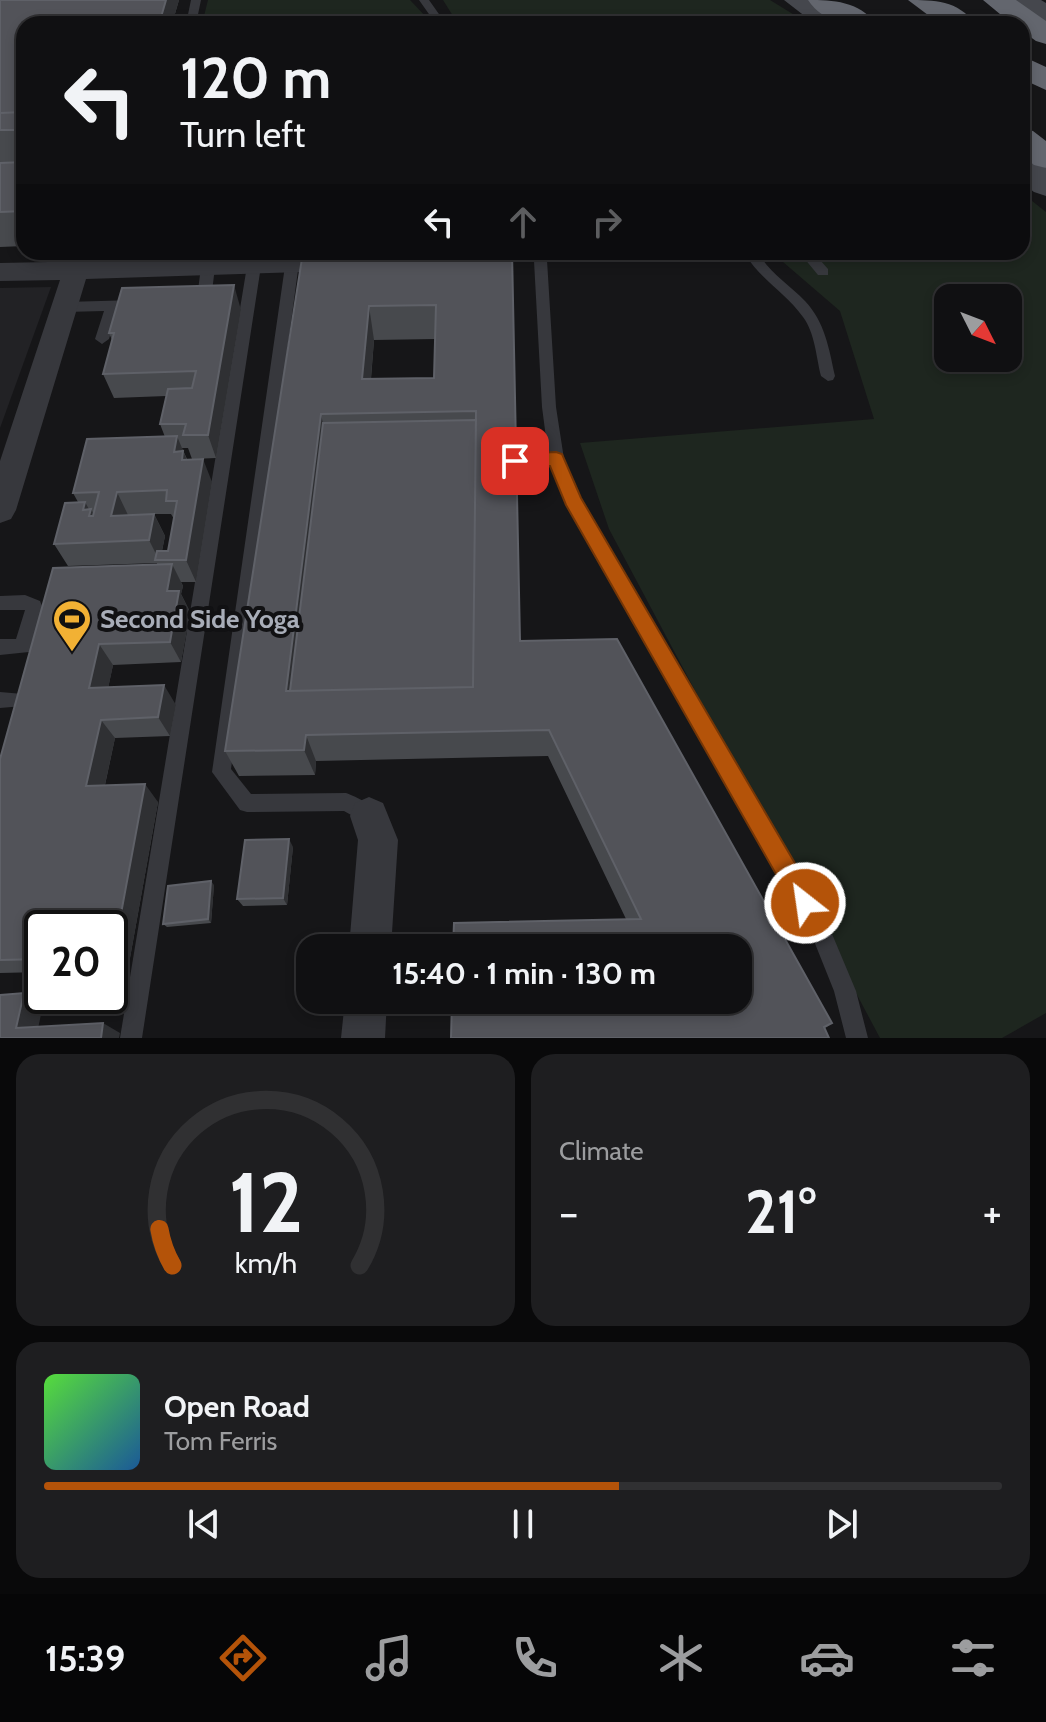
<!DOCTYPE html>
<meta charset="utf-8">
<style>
body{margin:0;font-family:Cabin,sans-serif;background:#1e1e20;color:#f1f3f6;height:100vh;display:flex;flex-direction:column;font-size:30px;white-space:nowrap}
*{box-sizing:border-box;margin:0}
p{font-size:26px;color:#9c9d9f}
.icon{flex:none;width:44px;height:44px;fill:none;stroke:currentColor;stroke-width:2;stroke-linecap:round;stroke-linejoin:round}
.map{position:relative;height:1038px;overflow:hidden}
.sheet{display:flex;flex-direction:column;gap:16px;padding:16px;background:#09090a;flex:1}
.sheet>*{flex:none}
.guide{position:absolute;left:16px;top:16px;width:1014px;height:244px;border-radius:24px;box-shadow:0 4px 12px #0003,0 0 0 2px #303032;background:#101012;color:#f1f3f6;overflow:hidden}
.needle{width:52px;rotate:132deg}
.tools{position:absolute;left:934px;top:284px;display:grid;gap:16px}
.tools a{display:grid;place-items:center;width:88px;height:88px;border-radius:16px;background:#101012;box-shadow:0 4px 12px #0003,0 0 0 2px #303032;font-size:40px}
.speed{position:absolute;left:24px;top:910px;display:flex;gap:16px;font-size:40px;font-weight:700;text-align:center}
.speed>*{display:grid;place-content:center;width:104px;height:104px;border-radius:50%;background:#101012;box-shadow:0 4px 12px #0003,0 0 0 2px #303032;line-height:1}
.speed .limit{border:4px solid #111;border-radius:12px;background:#fff;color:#111}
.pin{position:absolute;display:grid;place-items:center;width:68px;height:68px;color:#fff;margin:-34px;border-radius:16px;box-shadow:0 4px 12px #0006}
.me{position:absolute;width:88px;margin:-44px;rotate:330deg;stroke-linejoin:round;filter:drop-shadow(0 0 6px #0008)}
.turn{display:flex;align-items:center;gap:28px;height:168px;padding:0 32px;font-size:36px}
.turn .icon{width:104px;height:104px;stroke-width:2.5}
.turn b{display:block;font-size:56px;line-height:68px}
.lanes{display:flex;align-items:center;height:76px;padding:0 32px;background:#0003;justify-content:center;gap:40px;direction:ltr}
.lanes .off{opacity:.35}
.big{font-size:60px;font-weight:700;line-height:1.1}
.sheet .card{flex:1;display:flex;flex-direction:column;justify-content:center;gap:12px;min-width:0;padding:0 28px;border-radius:24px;background:#1e1e20}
.sheet .dial{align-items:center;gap:0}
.dial svg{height:208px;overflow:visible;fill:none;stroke:#303032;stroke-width:7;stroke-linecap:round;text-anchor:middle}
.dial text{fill:#f1f3f6;stroke:none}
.song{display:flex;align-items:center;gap:24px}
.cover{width:96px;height:96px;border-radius:12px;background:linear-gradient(135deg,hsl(110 70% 55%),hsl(210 70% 35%))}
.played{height:8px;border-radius:4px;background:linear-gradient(90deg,#b45309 60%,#303032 60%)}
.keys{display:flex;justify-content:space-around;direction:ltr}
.heat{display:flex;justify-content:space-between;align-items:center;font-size:44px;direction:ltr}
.sheet .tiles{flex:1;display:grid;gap:16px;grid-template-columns:1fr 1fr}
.card:last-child{grid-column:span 2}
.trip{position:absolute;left:296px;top:934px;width:456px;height:80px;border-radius:24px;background:#101012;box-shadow:0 4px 12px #0003,0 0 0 2px #303032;font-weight:700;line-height:80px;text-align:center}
.dock{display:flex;height:128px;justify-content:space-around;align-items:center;background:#060607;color:#9c9d9f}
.dock .icon{width:56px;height:56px}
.dock .current{color:#b45309}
.dock b{font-size:36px;color:#f1f3f6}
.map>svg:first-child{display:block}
.built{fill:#222225}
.green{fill:#1e261f;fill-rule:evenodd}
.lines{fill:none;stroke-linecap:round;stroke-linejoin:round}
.service{fill:#37383d;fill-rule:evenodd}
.minor{fill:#37383d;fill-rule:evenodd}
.secondary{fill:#45474d;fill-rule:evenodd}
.motorway{fill:#63666e;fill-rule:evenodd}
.wall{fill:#47494d;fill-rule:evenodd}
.shaded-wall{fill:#2f3033}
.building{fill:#525359;stroke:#5f6168;stroke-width:2;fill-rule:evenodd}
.route{fill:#b45309;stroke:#753606;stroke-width:2}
.labels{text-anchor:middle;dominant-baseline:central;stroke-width:8;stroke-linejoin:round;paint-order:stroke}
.poi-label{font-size:26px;font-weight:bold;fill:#a8adb8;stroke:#111113;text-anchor:start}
</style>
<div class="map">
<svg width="1046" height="1038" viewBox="0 0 1046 1038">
<rect width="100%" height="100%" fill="#161618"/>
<path class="built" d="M51,287L0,428V288Z"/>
<path class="green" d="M208,0H410L428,19V24H202Z
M443,0H770L809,24H458Z
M1022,193L1046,212V1013L1002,1038H880L609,529L580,443L874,419L840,311L783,262L816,252H1022ZM948,298H1008V358H948Z"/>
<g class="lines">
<path class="service" d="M191,0H201L196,24H186Z
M419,0H429L446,24H436Z
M531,252H728L721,256L547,260L556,407L564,459L579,498L827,922L856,991L868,1038H846L834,991L812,936L566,504L551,465L515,467L507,461L515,455L548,453L542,407L534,261L492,262L485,258L492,254Z
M744,252H758C769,273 789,284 805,301C825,322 829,349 835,376L833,380L828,381L821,376C816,356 815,333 803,317C785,292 759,279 744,252Z
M799,252H813L828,269V275H818Z
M304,261L311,265L309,268L298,270L231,769L251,794L346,793C357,797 374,805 379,816L376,823L369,825L344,811L247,812L240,810L212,772L285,266L287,263Z
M254,262L261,266L142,1038H120L247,266Z
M208,263L215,267L211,300L199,308L192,303L197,298L201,267Z
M136,300L141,302V308L118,310L109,339L102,344L95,339L104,311L65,312L58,307L65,302Z
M25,595L40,601L42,606L32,647L29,652L0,655V639H16L25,610H0V596Z
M0,692L23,694L26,700L23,706L0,708Z"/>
<path class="minor" d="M292,257L301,260L305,266L301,272L86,279L16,510L11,519L0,523V461L60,280L0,281V263Z
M369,797L383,803L398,840L391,948H349L358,840L350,816L355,803Z
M345,1000H387L385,1038H341Z"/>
<path class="secondary" d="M784,0H817L849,24H815Z
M1007,0H1041L1046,3V24C1032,20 1015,12 1007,0Z
M1022,156L1034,159L1046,168V196L1034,192L1022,183Z"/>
<path class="motorway" d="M808,0C833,0 859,1 876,24C850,24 824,24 808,0Z
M908,0C934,0 958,0 975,24H940Z
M983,0H1016L1046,21V44L1036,41L1022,31V24H1012Z
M1022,56L1046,67V90L1022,79Z
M1022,128L1033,131L1046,141V168L1034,165L1022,155Z"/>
</g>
<path class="wall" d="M0,0H179L172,24H24V246L0,247Z
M303,252H512L520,641L832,1023L824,1029L626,919L548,756L316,761L315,775L239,776L225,751ZM435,339L434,378L371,379L374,340Z
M241,310L216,458L192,459L188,448H182L187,459L212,482L196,582H181L183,586L181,594L190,612L181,662L113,665L108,688L176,705L170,736L115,738L105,785L158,802L128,969L110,970V928H42V972L0,973V759L157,564V563L68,566L54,544L78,502L73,493L165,437L160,424L166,396L114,398L103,374L112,340L109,333ZM154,514H171L174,519L168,551H162L165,536Z
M293,847L287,905L243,906L237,899Z
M214,885L211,923L167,927L163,924Z"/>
<path class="shaded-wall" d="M166,0H179L172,24H159Z
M234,285L241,310L216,458L208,435Z
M369,306L374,340L368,412L362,379Z
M321,414L328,447L299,698L286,691Z
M177,436L193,475L174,452Z
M203,459L212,482L196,582L186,560Z
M117,492L128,515L111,516Z
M85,502L90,511L91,509L103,532L83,510Z
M154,514L165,536L160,560H159L149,540Z
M172,564L183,586L181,594L190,612L181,662L170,642L167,591Z
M99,644L113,665L104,708L89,688Z
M164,685L176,705L170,736L158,717Z
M101,720L115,738L101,803L86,786Z
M306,735L316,761L315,775L304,750Z
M145,784L158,802L128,969L113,957Z
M289,839L293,847L287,905L283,898Z
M211,881L214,885L211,923L208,919Z
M24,993L43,1005L36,1038L16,1028Z
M103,1023L120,1033L119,1038H101Z"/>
<path class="building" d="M0,0H166L159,24H24V112L0,113Z
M24,112V130H0V113Z
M24,162V211L0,212V163Z
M303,252H512L520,641L617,639L832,1023L824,1027L829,1038H451L452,1000H738V948H453L454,923L641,919L549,730L306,735L304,750L225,751ZM436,305L434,378L362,379L369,306ZM476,411L473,687L286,691L321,414Z
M234,285L208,435H183L186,424H160L168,389L192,388L196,371L103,374L114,333H109L122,288Z
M476,420L473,687L290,691L323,423Z
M177,436L174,452L183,451L182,460L203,459L186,560H155L157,551H168L177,501H166L167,490L117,492L111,516L154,514L149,540L54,544L65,503L85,502L83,510L91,509L89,516H93L99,492L73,493L87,439Z
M172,564L167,591H179L170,642L99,644L89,688L164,685L158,717L101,720L86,786L145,784L113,957H110V928H42V959L0,960V759L53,568Z
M289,839L283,898L237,899L245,840Z
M211,881L208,919L163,924L168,886Z
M24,993L16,1028L103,1023L101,1038H0V995Z"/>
<path class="route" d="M556,452L562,454L581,498L813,894L816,903L813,911L805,914L797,911L566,505L550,466L515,468L507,461L515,454Z"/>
<defs>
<symbol id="stadium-pin" viewBox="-11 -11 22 30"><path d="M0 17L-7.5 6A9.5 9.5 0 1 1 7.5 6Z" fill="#f2b134" stroke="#111113"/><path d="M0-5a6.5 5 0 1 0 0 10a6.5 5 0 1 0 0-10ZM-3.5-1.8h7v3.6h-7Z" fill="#111"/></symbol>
</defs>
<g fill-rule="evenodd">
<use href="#stadium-pin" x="50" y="597" width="44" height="60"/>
</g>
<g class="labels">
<g class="poi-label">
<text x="100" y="619">Second Side Yoga</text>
</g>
</g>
</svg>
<div class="tools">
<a><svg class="needle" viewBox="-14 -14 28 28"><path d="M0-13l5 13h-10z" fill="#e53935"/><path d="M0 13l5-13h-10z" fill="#9c9d9f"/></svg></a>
</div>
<div class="speed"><div class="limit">20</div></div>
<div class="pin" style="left:515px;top:461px;background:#d93025"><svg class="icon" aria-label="arrive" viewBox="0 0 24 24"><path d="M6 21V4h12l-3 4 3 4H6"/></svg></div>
<svg class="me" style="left:805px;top:903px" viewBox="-20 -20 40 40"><circle r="17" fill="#b45309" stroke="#fff" stroke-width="3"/><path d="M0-11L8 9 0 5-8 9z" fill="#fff"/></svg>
<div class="trip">15:40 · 1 min · 130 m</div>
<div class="guide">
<div class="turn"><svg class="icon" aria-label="left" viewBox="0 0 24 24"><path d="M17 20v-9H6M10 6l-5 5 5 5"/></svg><div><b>120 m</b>Turn left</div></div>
<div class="lanes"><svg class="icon" aria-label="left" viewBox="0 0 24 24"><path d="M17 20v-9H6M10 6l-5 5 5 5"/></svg><svg class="icon off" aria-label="ahead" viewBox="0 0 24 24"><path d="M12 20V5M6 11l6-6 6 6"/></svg><svg class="icon off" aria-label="right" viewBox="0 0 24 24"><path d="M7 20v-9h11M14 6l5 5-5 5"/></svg></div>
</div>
</div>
<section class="sheet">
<div class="tiles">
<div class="card dial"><svg viewBox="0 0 100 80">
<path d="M14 69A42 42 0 1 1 86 69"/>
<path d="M14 69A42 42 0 0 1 9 55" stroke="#b45309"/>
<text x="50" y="56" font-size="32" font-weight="700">12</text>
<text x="50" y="72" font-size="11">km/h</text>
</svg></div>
<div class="card"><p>Climate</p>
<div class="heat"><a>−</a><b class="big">21°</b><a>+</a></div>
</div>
<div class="card">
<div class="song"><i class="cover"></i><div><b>Open Road</b><p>Tom Ferris</p></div></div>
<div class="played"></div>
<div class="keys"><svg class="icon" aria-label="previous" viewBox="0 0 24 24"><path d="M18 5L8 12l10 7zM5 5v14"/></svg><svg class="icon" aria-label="pause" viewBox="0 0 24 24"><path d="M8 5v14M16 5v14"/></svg><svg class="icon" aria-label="next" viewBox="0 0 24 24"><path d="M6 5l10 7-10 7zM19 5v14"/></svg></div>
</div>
</div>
</section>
<nav class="dock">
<b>15:39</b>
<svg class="icon current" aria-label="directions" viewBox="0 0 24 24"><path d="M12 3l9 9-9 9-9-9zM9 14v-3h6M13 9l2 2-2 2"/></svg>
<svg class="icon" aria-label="music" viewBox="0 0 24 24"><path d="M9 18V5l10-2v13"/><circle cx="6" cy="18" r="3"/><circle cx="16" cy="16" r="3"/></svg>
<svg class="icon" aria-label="phone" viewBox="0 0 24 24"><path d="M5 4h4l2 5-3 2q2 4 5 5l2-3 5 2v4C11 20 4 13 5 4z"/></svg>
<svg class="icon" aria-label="climate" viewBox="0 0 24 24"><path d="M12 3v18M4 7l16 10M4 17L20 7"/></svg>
<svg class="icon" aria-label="car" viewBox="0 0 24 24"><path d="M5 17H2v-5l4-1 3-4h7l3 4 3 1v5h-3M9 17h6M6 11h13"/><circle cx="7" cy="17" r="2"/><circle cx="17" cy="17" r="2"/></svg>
<svg class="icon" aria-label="filters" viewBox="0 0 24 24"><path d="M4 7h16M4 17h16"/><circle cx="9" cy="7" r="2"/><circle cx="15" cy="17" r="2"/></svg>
</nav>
